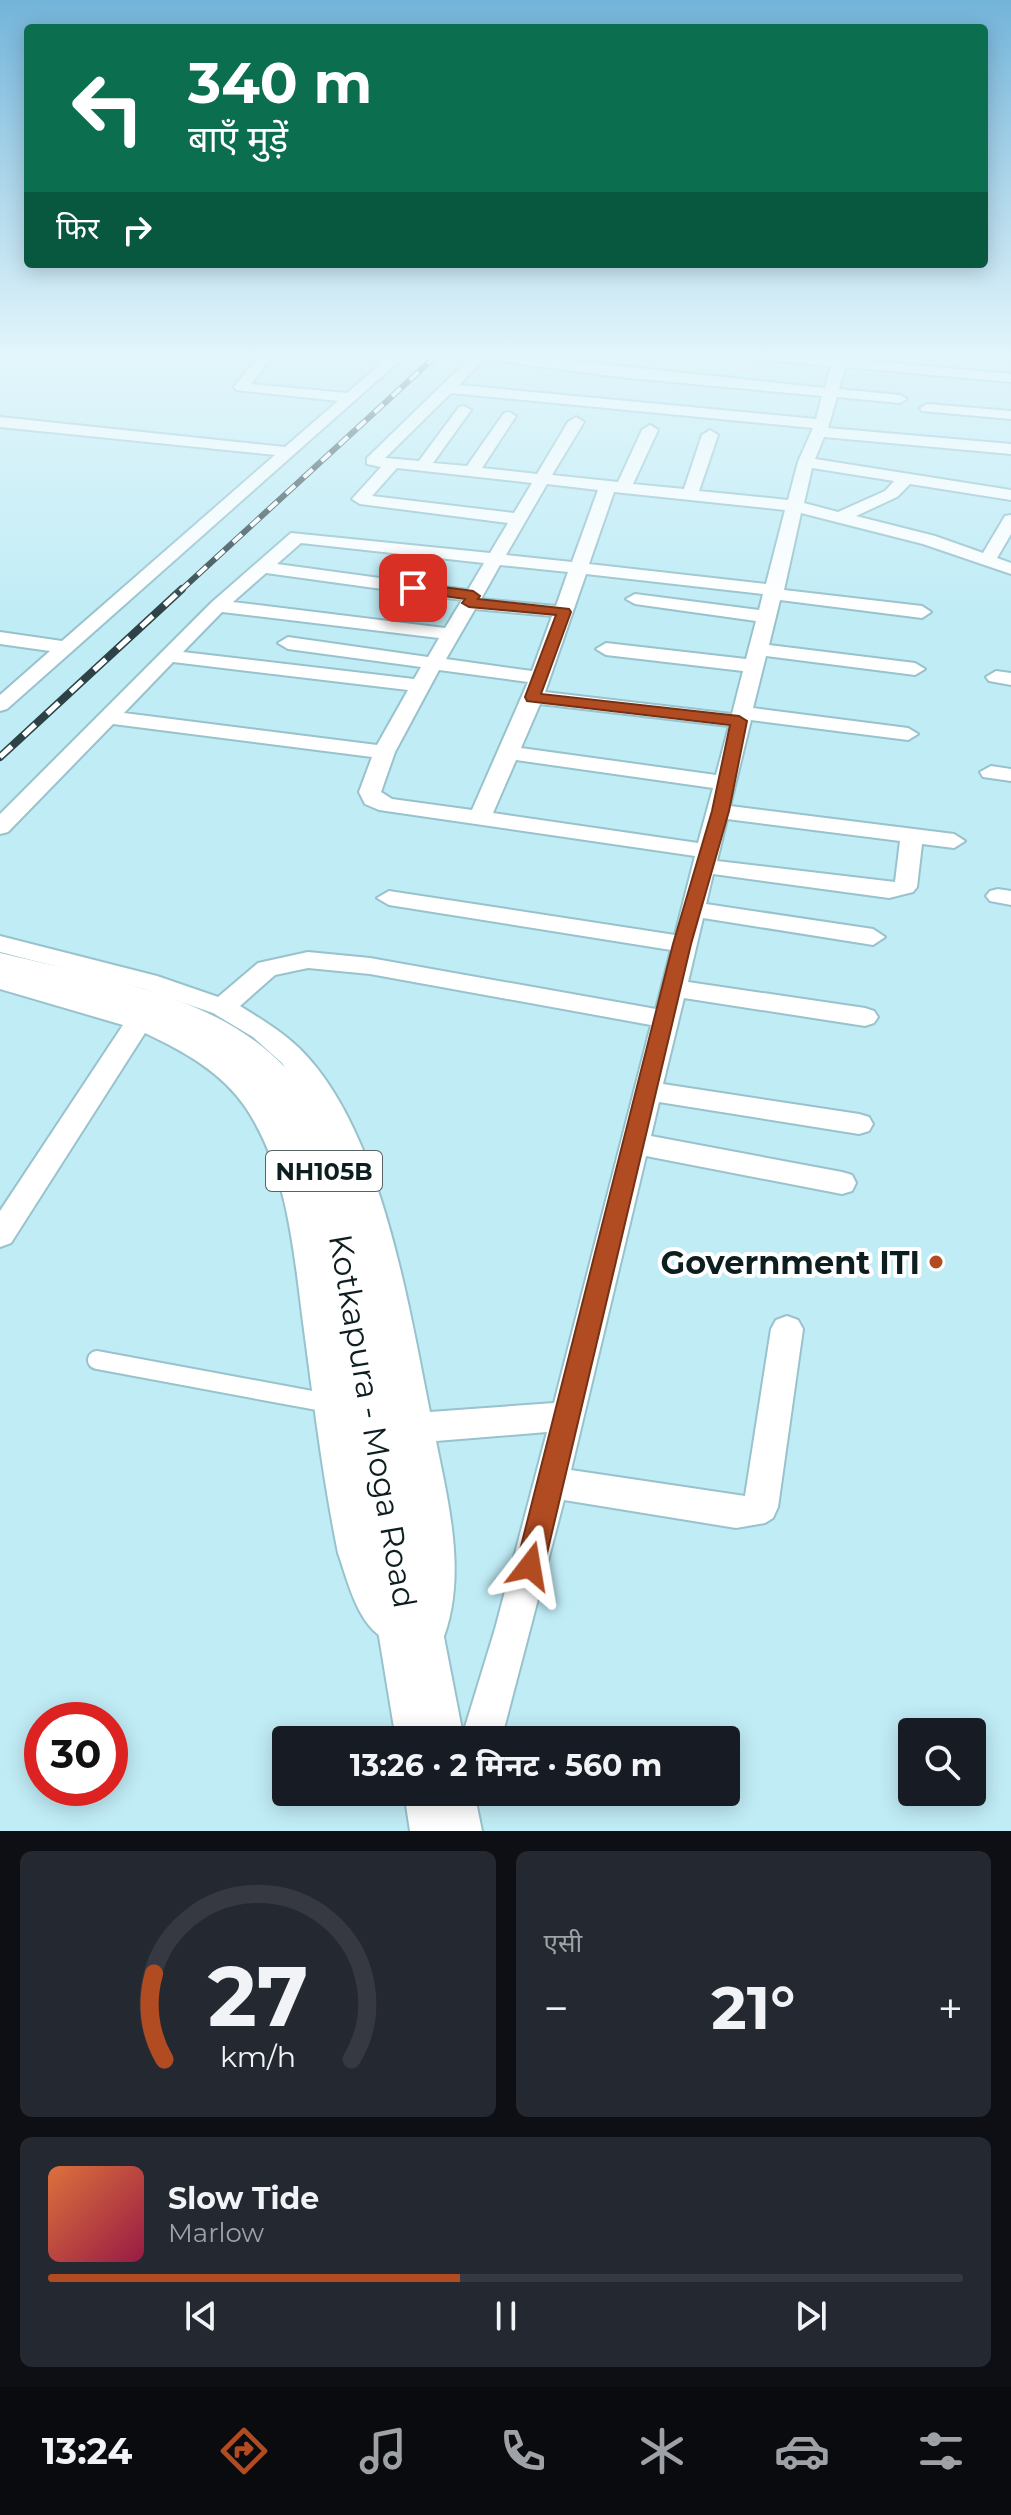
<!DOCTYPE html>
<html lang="hi">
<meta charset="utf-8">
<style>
body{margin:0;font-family:Montserrat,"Noto Sans Devanagari",sans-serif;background:#242831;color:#f1f3f6;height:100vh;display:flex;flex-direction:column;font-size:30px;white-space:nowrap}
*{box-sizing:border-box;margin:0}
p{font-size:26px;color:#9ea1a6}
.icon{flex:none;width:44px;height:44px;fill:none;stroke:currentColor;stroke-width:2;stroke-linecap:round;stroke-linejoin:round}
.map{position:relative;height:1831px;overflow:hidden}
.sheet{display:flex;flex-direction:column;gap:20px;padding:20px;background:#0d0f14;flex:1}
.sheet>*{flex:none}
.top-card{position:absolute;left:24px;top:24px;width:964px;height:244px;border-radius:8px;box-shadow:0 4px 20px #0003;background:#0b6e4f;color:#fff;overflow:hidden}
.fabs{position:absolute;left:898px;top:1718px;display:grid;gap:16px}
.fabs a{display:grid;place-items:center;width:88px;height:88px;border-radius:8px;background:#171b24;box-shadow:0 4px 20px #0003;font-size:40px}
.speed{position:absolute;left:24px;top:1702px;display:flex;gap:16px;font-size:40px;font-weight:700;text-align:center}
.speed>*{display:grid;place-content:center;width:104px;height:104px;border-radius:50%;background:#171b24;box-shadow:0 4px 20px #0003;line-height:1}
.speed .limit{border:12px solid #d22;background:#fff;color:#111}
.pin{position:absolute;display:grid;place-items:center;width:68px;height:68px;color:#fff;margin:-34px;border-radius:16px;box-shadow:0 4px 12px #0006}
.me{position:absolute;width:88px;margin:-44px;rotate:14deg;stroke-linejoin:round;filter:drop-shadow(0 0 6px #0008)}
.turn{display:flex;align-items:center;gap:28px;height:168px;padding:0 32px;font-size:36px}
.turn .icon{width:104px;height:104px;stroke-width:2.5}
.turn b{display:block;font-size:56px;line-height:68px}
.then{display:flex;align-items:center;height:76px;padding:0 32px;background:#0003;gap:16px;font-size:30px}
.big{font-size:60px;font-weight:700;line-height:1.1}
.sheet .tile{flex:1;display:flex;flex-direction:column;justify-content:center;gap:12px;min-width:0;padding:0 28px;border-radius:12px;background:#242831}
.sheet .dial{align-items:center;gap:0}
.dial svg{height:208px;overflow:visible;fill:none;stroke:#363941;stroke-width:7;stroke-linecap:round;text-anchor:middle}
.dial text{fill:#f1f3f6;stroke:none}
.song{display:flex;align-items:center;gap:24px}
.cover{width:96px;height:96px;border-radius:12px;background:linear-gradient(135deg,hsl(20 70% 55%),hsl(340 70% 35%))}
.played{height:8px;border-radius:4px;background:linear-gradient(90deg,#b14b21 45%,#363941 45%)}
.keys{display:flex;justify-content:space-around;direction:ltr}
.heat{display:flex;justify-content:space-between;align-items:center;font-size:44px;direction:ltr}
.sheet .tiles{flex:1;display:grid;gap:20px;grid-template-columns:1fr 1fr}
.tile:last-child{grid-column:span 2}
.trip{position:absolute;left:272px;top:1726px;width:468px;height:80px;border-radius:8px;background:#171b24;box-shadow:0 4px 20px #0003;font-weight:700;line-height:80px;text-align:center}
.tabs{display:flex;height:128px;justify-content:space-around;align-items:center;background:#090b0e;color:#9ea1a6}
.tabs .icon{width:56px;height:56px}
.tabs .on{color:#b14b21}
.tabs b{font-size:36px;color:#f1f3f6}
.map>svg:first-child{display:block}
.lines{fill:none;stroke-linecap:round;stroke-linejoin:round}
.lane-casing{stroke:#98c2cc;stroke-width:22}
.street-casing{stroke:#98c2cc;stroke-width:4}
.highway-casing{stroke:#98c2cc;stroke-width:4}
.lane{stroke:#fff;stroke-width:18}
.street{fill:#fff;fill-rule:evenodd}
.highway{fill:#fff;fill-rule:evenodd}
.rail-far1-casing{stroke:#2d4247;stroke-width:6}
.rail-casing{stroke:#2d4247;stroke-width:8}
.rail-far1{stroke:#fff;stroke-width:4;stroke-dasharray:12;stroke-linecap:butt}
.rail{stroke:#fff;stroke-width:5;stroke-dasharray:16;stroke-linecap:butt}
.route{fill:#b14b21;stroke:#733115;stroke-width:2}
.poi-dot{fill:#b14b21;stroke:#fff;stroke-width:3}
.labels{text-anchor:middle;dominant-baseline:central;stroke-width:8;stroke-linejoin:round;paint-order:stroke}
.shield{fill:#fff;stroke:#566264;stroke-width:2}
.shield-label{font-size:24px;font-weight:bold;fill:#0d1e21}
.near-poi-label{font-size:32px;font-weight:bold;fill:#0d1e21;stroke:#fff;text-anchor:end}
.near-street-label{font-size:32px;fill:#0d1e21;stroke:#fff}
</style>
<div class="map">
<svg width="1011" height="1831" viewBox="0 0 1011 1831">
<rect width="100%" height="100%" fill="#c0ecf6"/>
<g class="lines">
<defs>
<path id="lane" d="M97,1360L328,1403"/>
<path id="street" d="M260,355H274L251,384L347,393L391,355H406L7,709L0,711V695L50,651L0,644V632L62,641L275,455L0,427V417L285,447L338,401L236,390L234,387Z
M473,355H516L825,388L831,366L752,359L745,355L833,358L848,355L847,359L1011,374V382L845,367L839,389L900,395L907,399L900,403L837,397L828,428L1011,444V454L824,437L815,459L1011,490V500L910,484L897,497L856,516L935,536L983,553L1005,516L1011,515V534L997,558L1011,563V574L923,544L801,513L784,590L922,606L931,612L922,618L780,600L769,645L915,663L925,669L915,675L766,656L753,708L908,728L918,734L908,740L751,720L730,806L954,834L965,841L954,848L922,844L917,887L913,892L889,898L713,874L706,904L873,929L885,937L873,945L703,918L688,982L865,1008L874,1011L878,1017L874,1023L865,1026L684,998L663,1084L859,1114L869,1117L873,1124L869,1131L859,1134L659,1102L651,1136L842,1172L852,1175L856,1183L852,1191L842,1194L646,1156L571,1470L745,1496L771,1329L776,1320L787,1316L798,1320L803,1329L778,1507L773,1518L765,1523L736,1528L564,1500L501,1740H461L495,1629L547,1432L436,1441C449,1506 468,1580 441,1644L428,1649L415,1644L409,1631L419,1598L416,1515L373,1280L331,1136L282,1063L253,1037L213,1013L141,988L0,952V936L157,976L218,997L258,963L308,952L370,958L656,1009L671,950L389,905L377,898L389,891L675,935L695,856L379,810L365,804L359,792L372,757L113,724L8,832L0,834V814L212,602L291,533L490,553L508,523L360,504L352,499L381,467L367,464V458ZM484,359L629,378L822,396L816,419L459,385ZM451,393L813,428L798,462L788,500L699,491L718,435L710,430L702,435L684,489L633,484L658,430L650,425L642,430L618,482L552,475L584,422L576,417L568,422L537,474L482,468L516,416L509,412L504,413L467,466L433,463L471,410L464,406L459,407L419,461L385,458ZM397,468L532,483L514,513L372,496ZM812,468L894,481L885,491L838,512L804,503ZM547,484L598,490L572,562L506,555ZM614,492L785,510L766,584L589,564ZM301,543L484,563L468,590L277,564ZM500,565L568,572L556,606L481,599ZM266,573L462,600L445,628L233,602ZM586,574L763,594L759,610L635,594L626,599L635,604L756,621L746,659L606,643L596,649L606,655L743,671L732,714L545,692ZM475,609L552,616L532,671L446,659ZM222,612L439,638L428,657L288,637L278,643L288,649L421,667L414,679L183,652ZM173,662L408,690L377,745L124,713ZM439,670L528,682L472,810L392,799L381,792L395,752ZM540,704L729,726L716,775L521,748ZM516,760L713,788L698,843L493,813ZM727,819L900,841L895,882L717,861ZM308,968L370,974L651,1025L554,1403L430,1412C408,1303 381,1128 299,1048C281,1031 261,1019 240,1006L275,975Z
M927,404L1011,411V419L922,411L920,408Z
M996,671L1011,673V685L989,681L986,677Z
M991,766L1011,769V781L983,777L980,772Z
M998,889L1011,891V905L990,901L986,896L990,891Z
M0,973C72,992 154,1006 217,1048C305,1109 319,1220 334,1318C346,1395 353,1475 373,1551C380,1577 396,1598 406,1622L401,1635L388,1640C358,1628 348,1581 338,1553C323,1479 314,1405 304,1330C294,1255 289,1173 246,1108C222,1072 183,1051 145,1033L11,1243L0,1247V1211L123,1025L0,989Z"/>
<path id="highway" d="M0,953C176,995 301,1009 360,1205L464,1740H396L308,1205C304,1188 301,1169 293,1152C241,1034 113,1009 0,981Z
M404,1792H474L482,1831H410Z"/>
</defs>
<use href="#lane" class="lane-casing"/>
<use href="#street" class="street-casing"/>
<use href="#highway" class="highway-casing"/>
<use href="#lane" class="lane"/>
<use href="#street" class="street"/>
<use href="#highway" class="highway"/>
<defs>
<path id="rail-far1" d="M180,591L437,355"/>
<path id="rail" d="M0,757L182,589"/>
</defs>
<use href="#rail-far1" class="rail-far1-casing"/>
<use href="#rail" class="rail-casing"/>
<use href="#rail-far1" class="rail-far1"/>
<use href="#rail" class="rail"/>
</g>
<linearGradient id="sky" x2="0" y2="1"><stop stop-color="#73b4da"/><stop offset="0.58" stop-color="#e3f6fb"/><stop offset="1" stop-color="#e3f6fb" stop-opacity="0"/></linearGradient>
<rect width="1011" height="612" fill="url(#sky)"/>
<path class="route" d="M413,583L473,591L480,596L478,599L569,609L571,612L541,694L739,716L747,721L729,811L691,944L544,1566L540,1575L530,1579L520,1575L516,1566L673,944L712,811L730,725L527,701L525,697L556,615L469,607L462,603L465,599L408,591V585Z"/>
<circle class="poi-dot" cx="936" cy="1262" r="8"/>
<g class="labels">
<rect class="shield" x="266" y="1151" width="116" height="40" rx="6"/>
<g class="shield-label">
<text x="324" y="1171">NH105B</text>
</g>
<g class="near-poi-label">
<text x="920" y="1262">Government ITI</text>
</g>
<g class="near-street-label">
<text transform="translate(373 1421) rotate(80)">Kotkapura - Moga Road</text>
</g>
</g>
</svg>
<div class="fabs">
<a><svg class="icon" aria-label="search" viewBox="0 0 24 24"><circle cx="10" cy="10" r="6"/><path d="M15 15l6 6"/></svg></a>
</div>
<div class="speed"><div class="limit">30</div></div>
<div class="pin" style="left:413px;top:588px;background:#d93025"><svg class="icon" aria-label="arrive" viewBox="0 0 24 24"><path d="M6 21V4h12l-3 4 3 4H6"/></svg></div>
<svg class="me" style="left:530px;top:1566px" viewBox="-20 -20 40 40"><path d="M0-17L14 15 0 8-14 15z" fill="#b14b21" stroke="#fff" stroke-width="4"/></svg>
<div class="trip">13:26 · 2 मिनट · 560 m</div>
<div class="top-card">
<div class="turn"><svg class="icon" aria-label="left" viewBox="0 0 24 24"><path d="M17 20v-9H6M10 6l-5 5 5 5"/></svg><div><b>340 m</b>बाएँ मुड़ें</div></div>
<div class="then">फिर<svg class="icon" aria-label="right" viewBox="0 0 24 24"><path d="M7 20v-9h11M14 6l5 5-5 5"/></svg></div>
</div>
</div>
<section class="sheet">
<div class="tiles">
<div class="tile dial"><svg viewBox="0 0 100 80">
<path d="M14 69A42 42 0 1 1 86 69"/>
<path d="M14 69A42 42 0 0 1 10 36" stroke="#b14b21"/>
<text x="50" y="56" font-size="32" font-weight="700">27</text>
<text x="50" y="72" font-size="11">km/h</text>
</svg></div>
<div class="tile"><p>एसी</p>
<div class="heat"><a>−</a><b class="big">21°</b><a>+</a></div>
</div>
<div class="tile">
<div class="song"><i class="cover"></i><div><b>Slow Tide</b><p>Marlow</p></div></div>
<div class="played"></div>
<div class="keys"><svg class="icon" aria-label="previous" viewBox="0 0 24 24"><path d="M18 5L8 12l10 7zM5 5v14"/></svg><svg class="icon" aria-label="pause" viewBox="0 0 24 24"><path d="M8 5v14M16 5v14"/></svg><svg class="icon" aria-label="next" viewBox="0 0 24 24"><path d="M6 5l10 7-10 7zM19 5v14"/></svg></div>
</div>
</div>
</section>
<nav class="tabs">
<b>13:24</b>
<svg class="icon on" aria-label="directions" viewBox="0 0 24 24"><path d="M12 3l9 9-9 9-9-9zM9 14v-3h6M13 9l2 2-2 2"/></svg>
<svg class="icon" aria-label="music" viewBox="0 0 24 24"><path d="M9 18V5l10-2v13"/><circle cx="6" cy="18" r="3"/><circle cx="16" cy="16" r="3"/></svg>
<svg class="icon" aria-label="phone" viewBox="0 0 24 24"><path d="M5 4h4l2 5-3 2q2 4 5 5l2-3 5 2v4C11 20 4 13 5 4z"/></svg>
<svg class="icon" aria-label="climate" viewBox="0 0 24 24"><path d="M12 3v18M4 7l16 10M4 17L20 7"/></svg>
<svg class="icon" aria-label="car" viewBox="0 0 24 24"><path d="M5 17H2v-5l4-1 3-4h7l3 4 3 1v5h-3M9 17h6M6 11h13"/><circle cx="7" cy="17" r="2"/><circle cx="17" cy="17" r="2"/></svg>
<svg class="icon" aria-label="filters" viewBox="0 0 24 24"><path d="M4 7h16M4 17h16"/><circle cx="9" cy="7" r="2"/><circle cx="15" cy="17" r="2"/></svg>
</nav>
